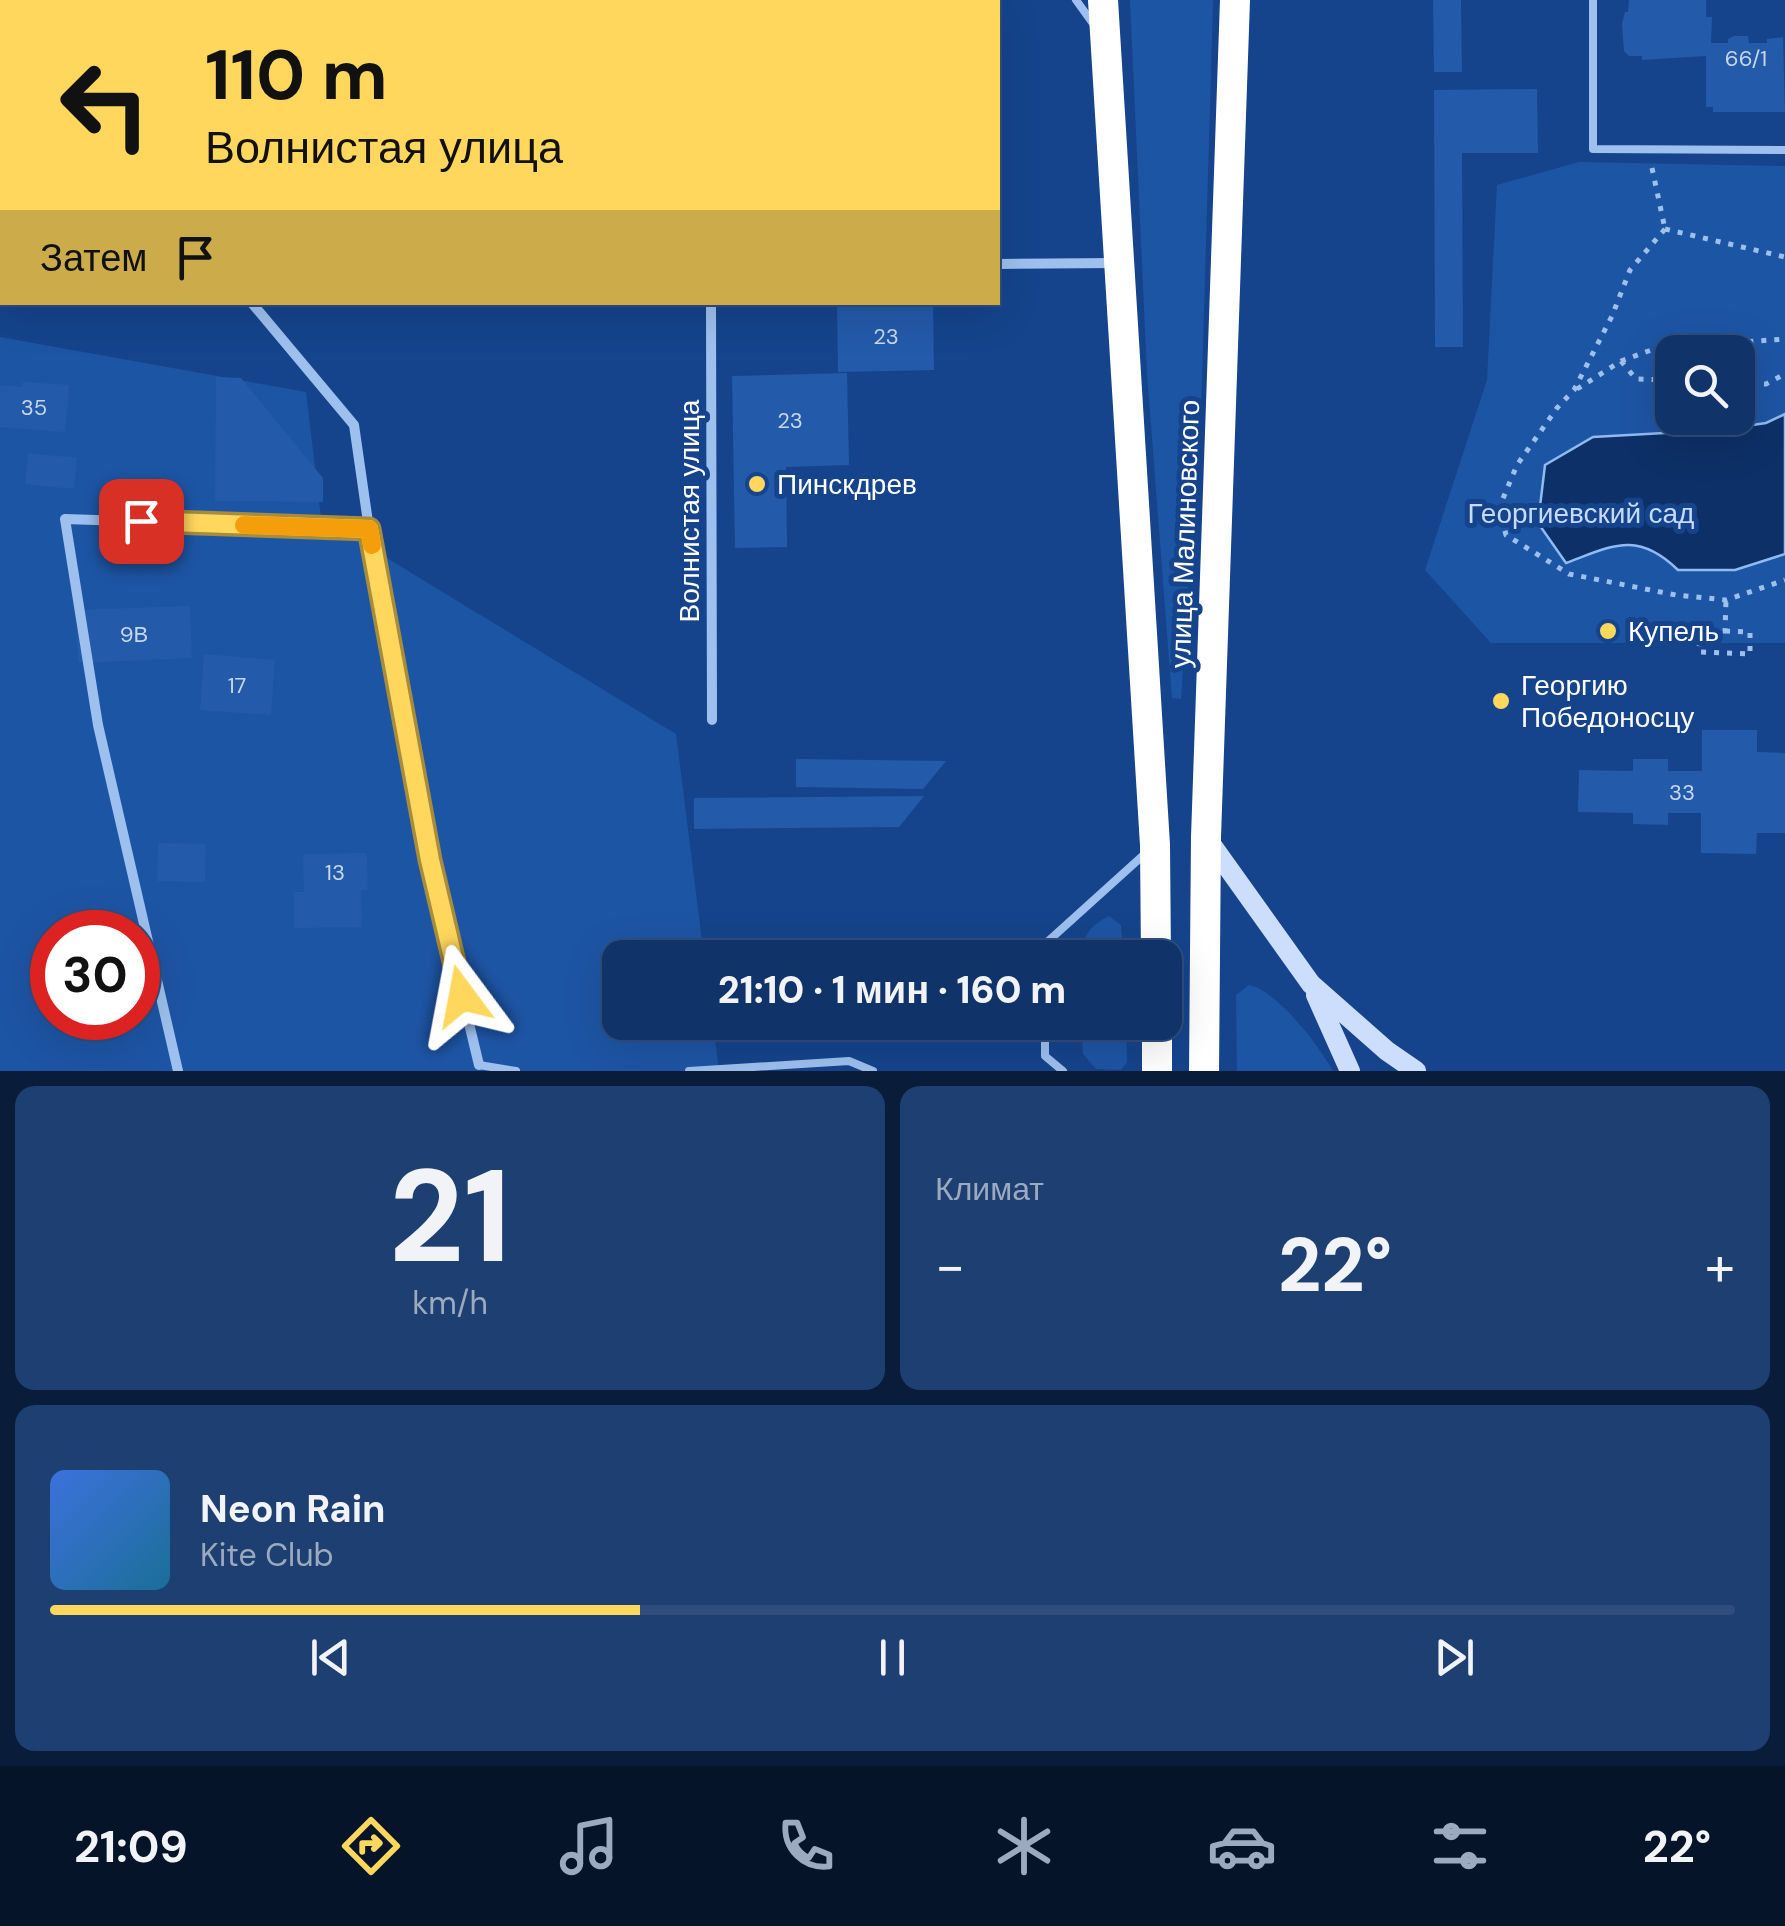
<!DOCTYPE html>
<html lang="ru">
<meta charset="utf-8">
<style>
body{margin:0;font-family:"DM Sans",sans-serif;background:#1e3f71;color:#f1f3f6;height:100vh;display:flex;flex-direction:column;font-size:38px;white-space:nowrap}
*{box-sizing:border-box;margin:0}
p{font-size:32px;color:#9caac0}
.icon{flex:none;width:55px;height:55px;fill:none;stroke:currentColor;stroke-width:2;stroke-linecap:round;stroke-linejoin:round}
.map{position:relative;height:1071px;overflow:hidden}
.drawer{display:flex;flex-direction:column;gap:15px;padding:15px;background:#091c3a;flex:1}
.drawer>*{flex:none}
.hud{position:absolute;left:0px;top:0px;width:1000px;height:305px;box-shadow:0 10px 40px #0002,0 0 0 2px #304e7d;background:#ffd75d;color:#111;overflow:hidden}
.controls{position:absolute;left:1655px;top:335px;display:grid;gap:20px}
.controls a{display:grid;place-items:center;width:100px;height:100px;border-radius:20px;background:#103369;box-shadow:0 10px 40px #0002,0 0 0 2px #304e7d;font-size:50px}
.speed{position:absolute;left:30px;top:910px;display:flex;gap:20px;font-size:50px;font-weight:700;text-align:center}
.speed>*{display:grid;place-content:center;width:130px;height:130px;border-radius:50%;background:#103369;box-shadow:0 10px 40px #0002,0 0 0 2px #304e7d;line-height:1}
.speed .limit{border:15px solid #d22;background:#fff;color:#111}
.pin{position:absolute;display:grid;place-items:center;width:85px;height:85px;color:#fff;margin:-42px;border-radius:20px;box-shadow:0 5px 15px #0006}
.me{position:absolute;width:110px;margin:-55px;rotate:347deg;stroke-linejoin:round;filter:drop-shadow(0 0 8px #0008)}
.turn{display:flex;align-items:center;gap:35px;height:210px;padding:0 40px;font-size:45px}
.turn .icon{width:130px;height:130px;stroke-width:2.5}
.turn b{display:block;font-size:70px;line-height:85px}
.then{display:flex;align-items:center;height:95px;padding:0 40px;background:#0003;gap:20px;font-size:38px}
.big{font-size:75px;font-weight:800;line-height:1.1}
.drawer .tile{flex:1;display:flex;flex-direction:column;justify-content:center;gap:15px;min-width:0;padding:0 35px;border-radius:20px;background:#1e3f71}
.drawer .dial{align-items:center;gap:0}
.dial b{font-size:130px;line-height:1}
.song{display:flex;align-items:center;gap:30px}
.cover{width:120px;height:120px;border-radius:15px;background:linear-gradient(135deg,hsl(220 70% 55%),hsl(200 70% 35%))}
.played{height:10px;border-radius:5px;background:linear-gradient(90deg,#ffd75d 35%,#304e7d 35%)}
.keys{display:flex;justify-content:space-around;direction:ltr}
.heat{display:flex;justify-content:space-between;align-items:center;font-size:55px;direction:ltr}
.drawer .tiles{flex:1;display:grid;gap:15px;grid-template-columns:1fr 1fr}
.tile:last-child{grid-column:span 2}
.trip{position:absolute;left:602px;top:940px;width:580px;height:100px;border-radius:20px;background:#103369;box-shadow:0 10px 40px #0002,0 0 0 2px #304e7d;font-weight:800;line-height:100px;text-align:center}
.menu{display:flex;height:160px;justify-content:space-around;align-items:center;background:#06142a;color:#9caac0}
.menu .icon{width:70px;height:70px}
.menu .current{color:#ffd75d}
.menu b{font-size:45px;color:#f1f3f6}
.map>svg:first-child{display:block}
.green{fill:#1d55a5;fill-rule:evenodd}
.water{fill:#0d3068;stroke:#90baf2;stroke-width:2.5}
.building{fill:#235aaa}
.lines{fill:none;stroke-linecap:round;stroke-linejoin:round}
.path{stroke:#9ec0ef;stroke-width:5;stroke-dasharray:5 8;stroke-linecap:butt}
.lane{stroke:#9ec0ef;stroke-width:8}
.street{stroke:#9ec0ef;stroke-width:10}
.secondary{stroke:#ccdefb;stroke-width:20}
.highway{stroke:#fff;stroke-width:30}
.route-casing{stroke:#a68c3c;stroke-width:25}
.route{stroke:#ffd75d;stroke-width:18}
.slow{stroke:#f59e0b;stroke-width:18}
.poi-dot{fill:#ffd75d;stroke:#15448c;stroke-width:4}
.labels{text-anchor:middle;dominant-baseline:central;stroke-width:10;stroke-linejoin:round;paint-order:stroke}
.number-label{font-size:22px;fill:#c8d6ea}
.poi-label{font-size:28px;fill:#fff;stroke:#15448c;text-anchor:start}
.street-label{font-size:28px;fill:#fff;stroke:#15448c}
.park-label{font-size:28px;fill:#c5dbfb;stroke:#15448c}
</style>
<div class="map">
<svg width="1785" height="1071" viewBox="0 0 1785 1071">
<rect width="100%" height="100%" fill="#15448c"/>
<path class="green" d="M1130,0H1213L1201,415L1181,699L1172,698L1147,372Z
M1579,162L1785,166V643H1491L1425,570L1487,380L1497,185ZM1672,352H1738V418H1672Z
M0,337L306,392L321,518L676,734L704,957L620,958V1022L713,1023L719,1071H0ZM52,932H138V1018H52Z
M1109,916L1121,925L1124,957H1082C1083,936 1089,926 1109,916Z
M1249,985C1278,991 1319,1046 1333,1071H1237L1236,995Z
M1081,1023H1126L1127,1062L1121,1070L1096,1069L1083,1054Z"/>
<path class="water" d="M1785,414V554L1735,570H1678C1637,530 1612,546 1566,563L1538,523L1545,465L1593,437L1718,430L1766,423Z"/>
<path class="building" d="M1433,0H1461L1462,72H1434Z
M1629,0H1706V17H1712L1711,43H1728V39L1734,36H1748L1749,43H1767V39L1783,37L1785,112H1713V107H1706V56L1642,60V56H1629L1624,51L1622,24L1625,12H1628Z
M1537,89L1538,153H1462L1463,347H1435L1434,90Z
M837,302H933L934,370L838,372Z
M847,373L849,465L786,467L787,547L735,548L732,376Z
M216,377L241,378L323,478V502L215,501Z
M23,382L69,385L65,432L0,427V385L22,387Z
M28,453L77,458L74,489L25,484Z
M190,606L192,658L78,663L76,610Z
M204,654L275,660L271,715L200,710Z
M1702,730H1757V752L1785,753V833H1757L1756,854L1701,853V813H1668V825L1633,824V813L1578,812L1579,770L1633,771V759H1668V771H1702Z
M796,759L946,761L923,789L796,787Z
M924,796L899,827L694,829V798Z
M158,843L206,844L205,882L157,881Z
M367,853L368,890H361L362,927L294,928V892H304L303,854Z"/>
<g class="lines">
<path class="path" d="M1652,168L1665,229
M1665,229L1630,270L1612,316L1574,390L1557,408L1517,465L1499,508L1506,535L1569,574L1676,595L1726,600L1785,580
M1665,229L1785,257
M1621,361L1636,379L1672,380
M1738,383L1766,384L1785,374
M1577,389L1621,361L1657,348L1785,339
M1725,631L1750,632V654L1699,652L1700,630L1725,631L1726,600"/>
<path class="lane" d="M1076,0L1094,25
M1593,0V149L1785,150
M695,2V0
M1045,958V944L1148,851
M1045,1022V1056L1063,1071
M479,1065L516,1071
M689,1071L849,1061L873,1071"/>
<path class="street" d="M998,264L1116,263
M0,273H2
M251,302L354,425L369,529L430,861L479,1065
M711,302L712,720
M178,1071L98,725L65,519L369,529"/>
<path class="secondary" d="M1206,837L1311,984L1387,1051L1416,1071
M1316,995L1350,1071"/>
<path class="highway" d="M1103,0L1155,845L1156,958
M1157,1022V1071
M1204,1071L1206,837L1235,0"/>
</g>
<g class="lines">
<defs>
<path id="route" d="M141,521L369,529L430,860L462,996"/>
</defs>
<use href="#route" class="route-casing"/>
<use href="#route" class="route"/>
<path class="slow" d="M244,525L369,529L372,545"/>
</g>
<g class="poi-dot">
<circle cx="757" cy="484" r="10"/>
<circle cx="1608" cy="631" r="10"/>
<circle cx="1501" cy="701" r="10"/>
</g>
<g class="labels">
<g class="number-label">
<text x="1746" y="58">66/1</text>
<text x="886" y="336">23</text>
<text x="34" y="407">35</text>
<text x="790" y="420">23</text>
<text x="134" y="634">9В</text>
<text x="237" y="685">17</text>
<text x="1682" y="792">33</text>
<text x="335" y="872">13</text>
</g>
<g class="poi-label">
<text x="777" y="484">Пинскдрев</text>
<text x="1628" y="631">Купель</text>
<text x="1521" y="685">Георгию<tspan x="1521" dy="32">Победоносцу</tspan></text>
</g>
<g class="street-label">
<text transform="translate(689 511) rotate(-90)">Волнистая улица</text>
<text transform="translate(1185 534) rotate(-88)">улица Малиновского</text>
</g>
<g class="park-label">
<text x="1581" y="513">Георгиевский сад</text>
</g>
</g>
</svg>
<div class="controls">
<a><svg class="icon" aria-label="search" viewBox="0 0 24 24"><circle cx="10" cy="10" r="6"/><path d="M15 15l6 6"/></svg></a>
</div>
<div class="speed"><div class="limit">30</div></div>
<div class="pin" style="left:141px;top:521px;background:#d93025"><svg class="icon" aria-label="arrive" viewBox="0 0 24 24"><path d="M6 21V4h12l-3 4 3 4H6"/></svg></div>
<svg class="me" style="left:462px;top:996px" viewBox="-20 -20 40 40"><path d="M0-17L14 15 0 8-14 15z" fill="#ffd75d" stroke="#fff" stroke-width="4"/></svg>
<div class="trip">21:10 · 1 мин · 160 m</div>
<div class="hud">
<div class="turn"><svg class="icon" aria-label="left" viewBox="0 0 24 24"><path d="M17 20v-9H6M10 6l-5 5 5 5"/></svg><div><b>110 m</b>Волнистая улица</div></div>
<div class="then">Затем<svg class="icon" aria-label="arrive" viewBox="0 0 24 24"><path d="M6 21V4h12l-3 4 3 4H6"/></svg></div>
</div>
</div>
<section class="drawer">
<div class="tiles">
<div class="tile dial"><b>21</b><p>km/h</p></div>
<div class="tile"><p>Климат</p>
<div class="heat"><a>−</a><b class="big">22°</b><a>+</a></div>
</div>
<div class="tile">
<div class="song"><i class="cover"></i><div><b>Neon Rain</b><p>Kite Club</p></div></div>
<div class="played"></div>
<div class="keys"><svg class="icon" aria-label="previous" viewBox="0 0 24 24"><path d="M18 5L8 12l10 7zM5 5v14"/></svg><svg class="icon" aria-label="pause" viewBox="0 0 24 24"><path d="M8 5v14M16 5v14"/></svg><svg class="icon" aria-label="next" viewBox="0 0 24 24"><path d="M6 5l10 7-10 7zM19 5v14"/></svg></div>
</div>
</div>
</section>
<nav class="menu">
<b>21:09</b>
<svg class="icon current" aria-label="directions" viewBox="0 0 24 24"><path d="M12 3l9 9-9 9-9-9zM9 14v-3h6M13 9l2 2-2 2"/></svg>
<svg class="icon" aria-label="music" viewBox="0 0 24 24"><path d="M9 18V5l10-2v13"/><circle cx="6" cy="18" r="3"/><circle cx="16" cy="16" r="3"/></svg>
<svg class="icon" aria-label="phone" viewBox="0 0 24 24"><path d="M5 4h4l2 5-3 2q2 4 5 5l2-3 5 2v4C11 20 4 13 5 4z"/></svg>
<svg class="icon" aria-label="climate" viewBox="0 0 24 24"><path d="M12 3v18M4 7l16 10M4 17L20 7"/></svg>
<svg class="icon" aria-label="car" viewBox="0 0 24 24"><path d="M5 17H2v-5l4-1 3-4h7l3 4 3 1v5h-3M9 17h6M6 11h13"/><circle cx="7" cy="17" r="2"/><circle cx="17" cy="17" r="2"/></svg>
<svg class="icon" aria-label="filters" viewBox="0 0 24 24"><path d="M4 7h16M4 17h16"/><circle cx="9" cy="7" r="2"/><circle cx="15" cy="17" r="2"/></svg>
<b>22°</b>
</nav>
